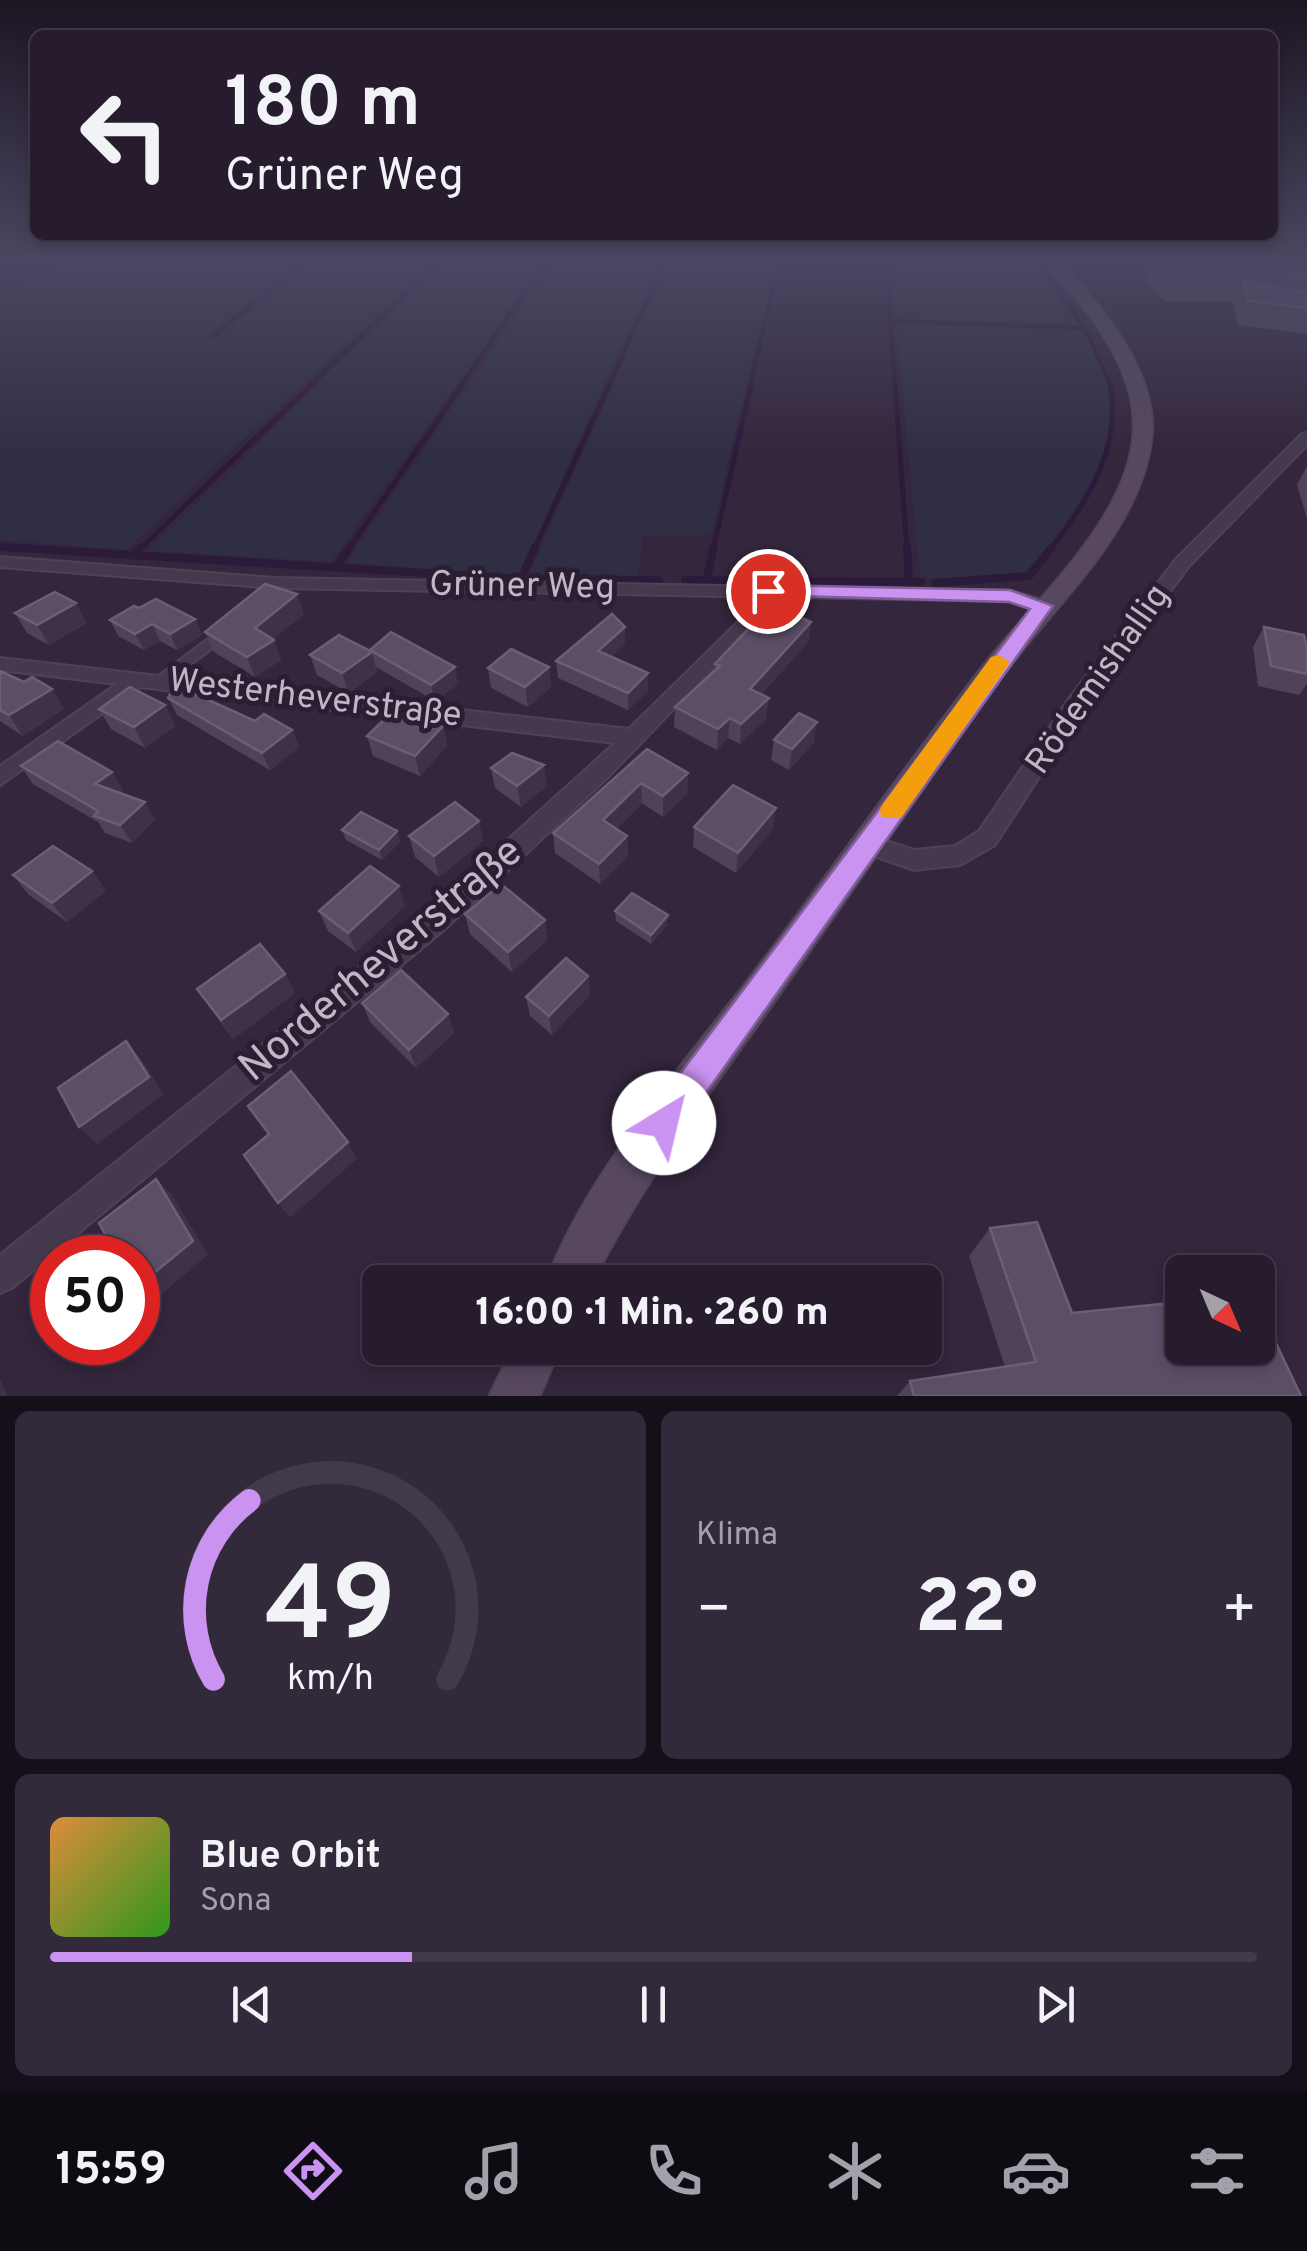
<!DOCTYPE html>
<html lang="de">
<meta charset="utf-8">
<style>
body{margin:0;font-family:Overpass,sans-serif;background:#32293a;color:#f1f3f6;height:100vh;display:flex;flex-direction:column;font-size:38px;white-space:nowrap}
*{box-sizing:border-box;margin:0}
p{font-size:32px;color:#a4a1aa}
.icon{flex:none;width:55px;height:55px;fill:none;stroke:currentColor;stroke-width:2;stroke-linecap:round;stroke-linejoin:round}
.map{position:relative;height:1396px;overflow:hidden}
.details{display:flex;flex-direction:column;gap:15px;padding:15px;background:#150f19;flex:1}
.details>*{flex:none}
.hud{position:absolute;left:30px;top:30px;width:1248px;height:210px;border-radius:15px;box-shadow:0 5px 15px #0003,0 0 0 2px #423a4a;background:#261c2e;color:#f1f3f6;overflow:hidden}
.needle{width:65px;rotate:136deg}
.buttons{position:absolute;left:1165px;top:1255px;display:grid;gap:20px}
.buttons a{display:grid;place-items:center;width:110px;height:110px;border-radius:15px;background:#261c2e;box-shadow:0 5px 15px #0003,0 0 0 2px #423a4a;font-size:50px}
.speed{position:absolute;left:30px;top:1235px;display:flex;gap:20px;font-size:50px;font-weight:700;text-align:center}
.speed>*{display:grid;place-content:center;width:130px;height:130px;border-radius:50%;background:#261c2e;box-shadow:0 5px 15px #0003,0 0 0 2px #423a4a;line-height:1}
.speed .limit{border:15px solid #d22;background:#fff;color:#111}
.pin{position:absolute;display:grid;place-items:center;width:85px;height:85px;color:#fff;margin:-42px;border:5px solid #fff;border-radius:50%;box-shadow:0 2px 10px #0007}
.me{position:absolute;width:110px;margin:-55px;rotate:36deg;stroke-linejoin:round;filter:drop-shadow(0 0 8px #0008)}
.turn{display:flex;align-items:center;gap:35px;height:210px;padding:0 30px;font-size:45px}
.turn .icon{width:130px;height:130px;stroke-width:2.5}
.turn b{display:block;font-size:70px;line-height:85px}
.big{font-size:75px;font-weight:800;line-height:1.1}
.details .card{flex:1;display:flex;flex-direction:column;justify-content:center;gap:15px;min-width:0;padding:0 35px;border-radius:15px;background:#32293a}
.details .dial{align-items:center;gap:0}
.dial svg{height:260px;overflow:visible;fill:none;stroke:#423a4a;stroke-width:7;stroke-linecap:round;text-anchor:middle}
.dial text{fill:#f1f3f6;stroke:none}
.song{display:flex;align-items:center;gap:30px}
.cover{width:120px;height:120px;border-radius:15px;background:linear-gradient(135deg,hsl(30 70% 55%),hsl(110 70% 35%))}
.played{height:10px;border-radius:5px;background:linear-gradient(90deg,#ca93f1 30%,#423a4a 30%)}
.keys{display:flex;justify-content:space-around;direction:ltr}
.heat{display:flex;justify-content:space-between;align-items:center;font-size:55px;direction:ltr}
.details .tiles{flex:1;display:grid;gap:15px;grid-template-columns:1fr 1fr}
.card:last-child{grid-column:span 2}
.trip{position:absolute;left:362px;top:1265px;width:580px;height:100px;border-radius:15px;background:#261c2e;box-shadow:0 5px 15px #0003,0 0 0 2px #423a4a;font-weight:800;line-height:100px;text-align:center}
.menu{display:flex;height:160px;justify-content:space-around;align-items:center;background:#0f0b12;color:#a4a1aa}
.menu .icon{width:70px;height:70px}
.menu .selected{color:#ca93f1}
.menu b{font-size:45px;color:#f1f3f6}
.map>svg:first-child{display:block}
.green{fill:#302e44}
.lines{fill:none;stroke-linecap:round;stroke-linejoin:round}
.stream-far2{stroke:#2c1a3a;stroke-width:4}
.stream-far1{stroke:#2c1a3a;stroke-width:5}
.stream{stroke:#2c1a3a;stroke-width:8}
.service-casing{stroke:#4e4356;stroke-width:14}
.minor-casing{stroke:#4e4356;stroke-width:4}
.secondary-casing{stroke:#4e4356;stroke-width:3}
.service{stroke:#453a4d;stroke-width:10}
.minor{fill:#453a4d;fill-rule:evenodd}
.secondary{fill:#574860;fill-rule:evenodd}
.wall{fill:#50425b}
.shaded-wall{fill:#40314a}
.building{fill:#5d4e67;stroke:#6c5e76;stroke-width:2.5}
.route{fill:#ca93f1;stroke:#83609d;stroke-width:2.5}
.slow{fill:#f59e0b}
.labels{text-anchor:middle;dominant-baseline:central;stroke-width:10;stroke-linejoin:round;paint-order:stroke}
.street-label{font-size:35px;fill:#c1b6c8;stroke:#2a1f32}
.near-street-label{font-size:42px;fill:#c1b6c8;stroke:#2a1f32}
</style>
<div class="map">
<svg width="1307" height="1396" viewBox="0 0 1307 1396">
<rect width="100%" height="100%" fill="#33263d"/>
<path class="green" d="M66,261H294L277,281L205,338H216L300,273L306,261L433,262L126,550L0,540V294Z
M659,261L520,575L346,563L552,264Z
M668,261H776L711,535H643L638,577L528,576Z
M892,261H1035L1080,326L896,319Z
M441,263L542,264L331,562L148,551Z
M896,323L1078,329C1090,337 1096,354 1102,368C1134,446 1070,521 1022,577L920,578Z"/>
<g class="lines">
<path class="stream-far2" d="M886,261L895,387
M1037,261L1087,332L1111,387
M0,290L58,261
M891,321L1083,328
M213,336L289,276L301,261
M308,387L440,261
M460,387L547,261
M608,387L665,261
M750,387L779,261"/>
<path class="stream-far1" d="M895,385L907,550
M0,547L43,550
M139,550L311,385
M348,550L462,385
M534,550L609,385
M713,550L751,385
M1050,550C1088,501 1122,448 1110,385"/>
<path class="stream" d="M3,547L521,579L659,580
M907,547L909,582
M132,556L141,547
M336,567L350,547
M521,579L535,547
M685,580L921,582
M706,581L714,547
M935,583L1029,576L1052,547"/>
<defs>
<path id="service" d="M160,681L219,637"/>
<path id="minor" d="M1307,433V445L1189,566L1085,706L995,845L960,865L914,870L860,851L856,844L860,837L868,835L914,850L955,846L979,831L1071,696L1177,558L1302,434Z
M0,557L275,578L1011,591L1049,602L1052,606L1043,611L1010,601L275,588L0,567Z
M745,619L751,621L754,625L751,629L603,782L445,929L12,1288L0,1293V1255L427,913L615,743L140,687L0,785V766L117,684L0,670V658L629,729L739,621Z"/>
<path id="secondary" d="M1044,261H1059C1101,303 1159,374 1152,437C1142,532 1053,606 1001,679C926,784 853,891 779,996C713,1089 645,1180 593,1282H546C583,1177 684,1063 752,974C830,871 905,766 984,664C1034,600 1129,518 1133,432C1137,365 1084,308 1044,261Z
M512,1348H561L540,1396H489Z"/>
</defs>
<use href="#service" class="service-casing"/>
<use href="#minor" class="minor-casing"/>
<use href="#secondary" class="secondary-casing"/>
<use href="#service" class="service"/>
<use href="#minor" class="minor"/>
<use href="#secondary" class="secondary"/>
</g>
<path class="wall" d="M1151,261H1244L1245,265L1244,261H1307V334L1238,325L1233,301H1164L1145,282Z
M1307,466V519L1297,485Z
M139,608L195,619L202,635L177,650L160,641L144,650L118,636L110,620Z
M15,613L87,623L49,645L27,633Z
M304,614L273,639L281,660L255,677L214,652L205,632Z
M811,622L808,642L761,695L766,719L740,744L728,738L717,750L674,727L675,707L714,671L715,664Z
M1264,627L1307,648V684L1299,695L1258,686L1253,647Z
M625,644L611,657L648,673V691L628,710L558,678L556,661Z
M370,650L458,684L435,701L376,667L377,672L349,693L317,675L310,655L371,651Z
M549,667L551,687L528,707L491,688L488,668Z
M0,671L24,682L52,689L64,709L23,736L0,721Z
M168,698L292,730L299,747L270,770L177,715Z
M165,705L175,726L145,748L111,729L99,709Z
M443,726L447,746L420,776L373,756L367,736Z
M774,740L814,742L789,770L771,760Z
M647,749L688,773L687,794L663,817L642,803L616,829L627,836L628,856L600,884L555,853L553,833Z
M21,766L123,789L119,793L155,819L132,843L105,833L98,822L33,784Z
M491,768L547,786L521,807L495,788Z
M479,821L483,841L439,877L415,857L409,836Z
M694,827L773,829L736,873L693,847Z
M342,830L397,831L400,842L382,860L346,840Z
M92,871L106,891L67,922L29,895L13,875Z
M405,906L356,952L328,931L319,911Z
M615,911L667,925L651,944L616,921Z
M465,914L545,920L547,940L512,972L470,934Z
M285,974L295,993L233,1039L197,989Z
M588,976L590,995L552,1035L530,1016L526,997Z
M362,1003L448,1014L454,1033L416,1068L370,1022Z
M990,1228L1072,1313L1301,1396H897L910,1381L1005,1367L969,1256Z"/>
<path class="shaded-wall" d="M297,594L304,614L268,643L274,640L281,660L255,677L247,657L255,628Z
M76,603L87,623L49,645L37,625Z
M195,619L202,635L177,650L170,634Z
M811,622L808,642L748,709L750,689Z
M152,624L160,641L144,650L135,634Z
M625,627V644L599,668L598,651Z
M372,652L377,672L349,693L342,673Z
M455,667L458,684L435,701L431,685Z
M549,667L551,687L528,707L525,687Z
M648,673V691L628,710V693Z
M52,689L64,709L23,736L9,715Z
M769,698L766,719L740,744L741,724Z
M165,705L175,726L145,748L134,727Z
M730,718L728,738L717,750L718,729Z
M817,722L814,742L789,770L792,749Z
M443,726L447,746L420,776L415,756Z
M292,730L299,747L270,770L262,753Z
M544,765L547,786L521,807L517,786Z
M112,772L123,789L106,802L95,784Z
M688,773L687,794L663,817V796Z
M641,783L642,803L604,841L603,820Z
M145,802L155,819L132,843L120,825Z
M776,808L773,829L736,873L738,853Z
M479,821L483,841L439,877L434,856Z
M397,831L400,842L382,860L379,850Z
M627,836L628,856L600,884L599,864Z
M92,871L106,891L67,922L52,903Z
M399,886L405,906L356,952L348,933Z
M668,915L667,925L651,944V935Z
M545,920L547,940L512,972L508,952Z
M285,974L295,993L233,1039L221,1020Z
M588,976L590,995L552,1035L549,1016Z
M448,1014L454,1033L416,1068L409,1050Z
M126,1041L141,1059L164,1094L97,1144L79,1127Z
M348,1142L357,1159L290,1218L278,1203Z
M156,1179L172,1195L208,1255L152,1302L138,1291V1286Z
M0,1378L7,1396H0Z"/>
<path class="building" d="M1155,261H1244L1254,284L1307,292V308L1248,301L1243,278H1173Z
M1259,261H1307V280L1263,274Z
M265,584L297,594L255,628L274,640L247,657L205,632Z
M55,592L76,603L37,625L15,613Z
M156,599L195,619L170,634L152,624L135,634L110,620L134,606L139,608Z
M771,605L811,622L750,689L769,698L741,724L730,718L718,729L675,707L720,666L715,664Z
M612,614L625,627L598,651L648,673L628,693L556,661Z
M1264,627L1304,635L1307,648V674L1271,666Z
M391,632L455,667L431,685L370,650Z
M339,635L372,652L342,673L310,655Z
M511,649L549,667L525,687L488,668Z
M0,671L24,682L32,677L52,689L9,715L0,710Z
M175,685L255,721L264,714L292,730L262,753L168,698Z
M130,687L165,705L134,727L99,709Z
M396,708L443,726L415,756L367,736Z
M799,713L817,722L792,749L774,740Z
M58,741L112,772L95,784L145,802L120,825L94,816L98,811L21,766Z
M647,749L688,773L663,796L641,783L603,820L627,836L599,864L553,833Z
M512,753L544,765L517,786L491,768Z
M733,785L776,808L738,853L694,827Z
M455,802L479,821L434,856L409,836Z
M361,812L397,831L379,850L342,830Z
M53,846L92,871L52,903L13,875Z
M370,866L399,886L348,933L319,911Z
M501,884L545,920L508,952L465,914Z
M632,893L668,915L651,935L615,911Z
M260,944L285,974L221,1020L197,989Z
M566,958L588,976L549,1016L526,997Z
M401,970L448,1014L409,1050L362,1003Z
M126,1041L149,1077L79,1127L58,1088Z
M291,1071L348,1142L278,1203L244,1155L269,1134L248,1106Z
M156,1179L193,1241L138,1286V1258H118L99,1223Z
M1037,1222L1072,1313L1182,1302V1348H1258V1305L1301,1396H914L910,1381L1036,1362L990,1228Z"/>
<linearGradient id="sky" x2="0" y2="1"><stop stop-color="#1c1522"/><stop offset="0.57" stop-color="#4a4762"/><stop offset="1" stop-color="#4a4762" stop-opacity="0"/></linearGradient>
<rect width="1307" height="456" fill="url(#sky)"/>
<path class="route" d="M768,585L1010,590L1053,606L676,1135L664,1140L652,1135L647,1123L652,1111L1030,609L1009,602L761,595V587Z"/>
<path class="slow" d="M999,655L1010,662L901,818H883L879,811L883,804L991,657Z"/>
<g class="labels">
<g class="street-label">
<text transform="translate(522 587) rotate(1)">Grüner Weg</text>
<text transform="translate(1099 680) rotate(-55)">Rödemishallig</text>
<text transform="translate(315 699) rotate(7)">Westerheverstraße</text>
</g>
<g class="near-street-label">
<text transform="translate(382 961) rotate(-40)">Norderheverstraße</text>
</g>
</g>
</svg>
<div class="buttons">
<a><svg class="needle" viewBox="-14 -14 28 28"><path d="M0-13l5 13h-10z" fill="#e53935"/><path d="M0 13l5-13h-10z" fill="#a4a1aa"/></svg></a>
</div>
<div class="speed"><div class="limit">50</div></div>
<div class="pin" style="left:768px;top:591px;background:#d93025"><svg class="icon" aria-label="arrive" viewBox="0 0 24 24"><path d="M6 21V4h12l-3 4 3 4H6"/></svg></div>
<svg class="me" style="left:664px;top:1123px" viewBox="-20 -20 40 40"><circle r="19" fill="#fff"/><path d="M0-13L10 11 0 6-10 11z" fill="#ca93f1"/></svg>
<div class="trip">16:00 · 1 Min. · 260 m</div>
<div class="hud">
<div class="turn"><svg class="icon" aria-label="left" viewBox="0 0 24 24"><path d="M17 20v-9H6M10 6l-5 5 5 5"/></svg><div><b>180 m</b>Grüner Weg</div></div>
</div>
</div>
<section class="details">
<div class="tiles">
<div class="card dial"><svg viewBox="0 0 100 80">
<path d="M14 69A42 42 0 1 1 86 69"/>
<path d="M14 69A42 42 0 0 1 25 14" stroke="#ca93f1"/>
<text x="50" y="56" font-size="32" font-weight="700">49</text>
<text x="50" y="72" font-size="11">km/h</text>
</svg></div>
<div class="card"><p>Klima</p>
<div class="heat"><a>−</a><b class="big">22°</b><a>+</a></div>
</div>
<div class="card">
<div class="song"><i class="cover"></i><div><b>Blue Orbit</b><p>Sona</p></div></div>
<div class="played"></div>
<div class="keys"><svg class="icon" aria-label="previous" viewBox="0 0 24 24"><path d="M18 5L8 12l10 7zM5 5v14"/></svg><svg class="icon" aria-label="pause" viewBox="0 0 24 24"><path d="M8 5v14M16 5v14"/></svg><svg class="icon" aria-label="next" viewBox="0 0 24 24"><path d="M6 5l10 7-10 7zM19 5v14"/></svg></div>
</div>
</div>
</section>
<nav class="menu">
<b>15:59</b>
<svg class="icon selected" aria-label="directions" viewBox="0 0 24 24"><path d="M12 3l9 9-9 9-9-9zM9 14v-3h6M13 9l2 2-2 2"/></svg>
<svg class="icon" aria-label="music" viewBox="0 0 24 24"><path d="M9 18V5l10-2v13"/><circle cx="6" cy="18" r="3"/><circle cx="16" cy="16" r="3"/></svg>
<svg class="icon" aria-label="phone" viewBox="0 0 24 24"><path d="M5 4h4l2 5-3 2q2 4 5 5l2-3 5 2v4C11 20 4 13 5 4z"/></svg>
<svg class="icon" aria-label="climate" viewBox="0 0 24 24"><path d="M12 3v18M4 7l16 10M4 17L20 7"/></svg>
<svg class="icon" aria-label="car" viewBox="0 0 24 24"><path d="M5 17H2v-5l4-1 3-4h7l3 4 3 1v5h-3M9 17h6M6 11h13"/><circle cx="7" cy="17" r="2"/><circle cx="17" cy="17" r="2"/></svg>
<svg class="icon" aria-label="filters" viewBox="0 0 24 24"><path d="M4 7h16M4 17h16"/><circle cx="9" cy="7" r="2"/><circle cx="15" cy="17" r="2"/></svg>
</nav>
